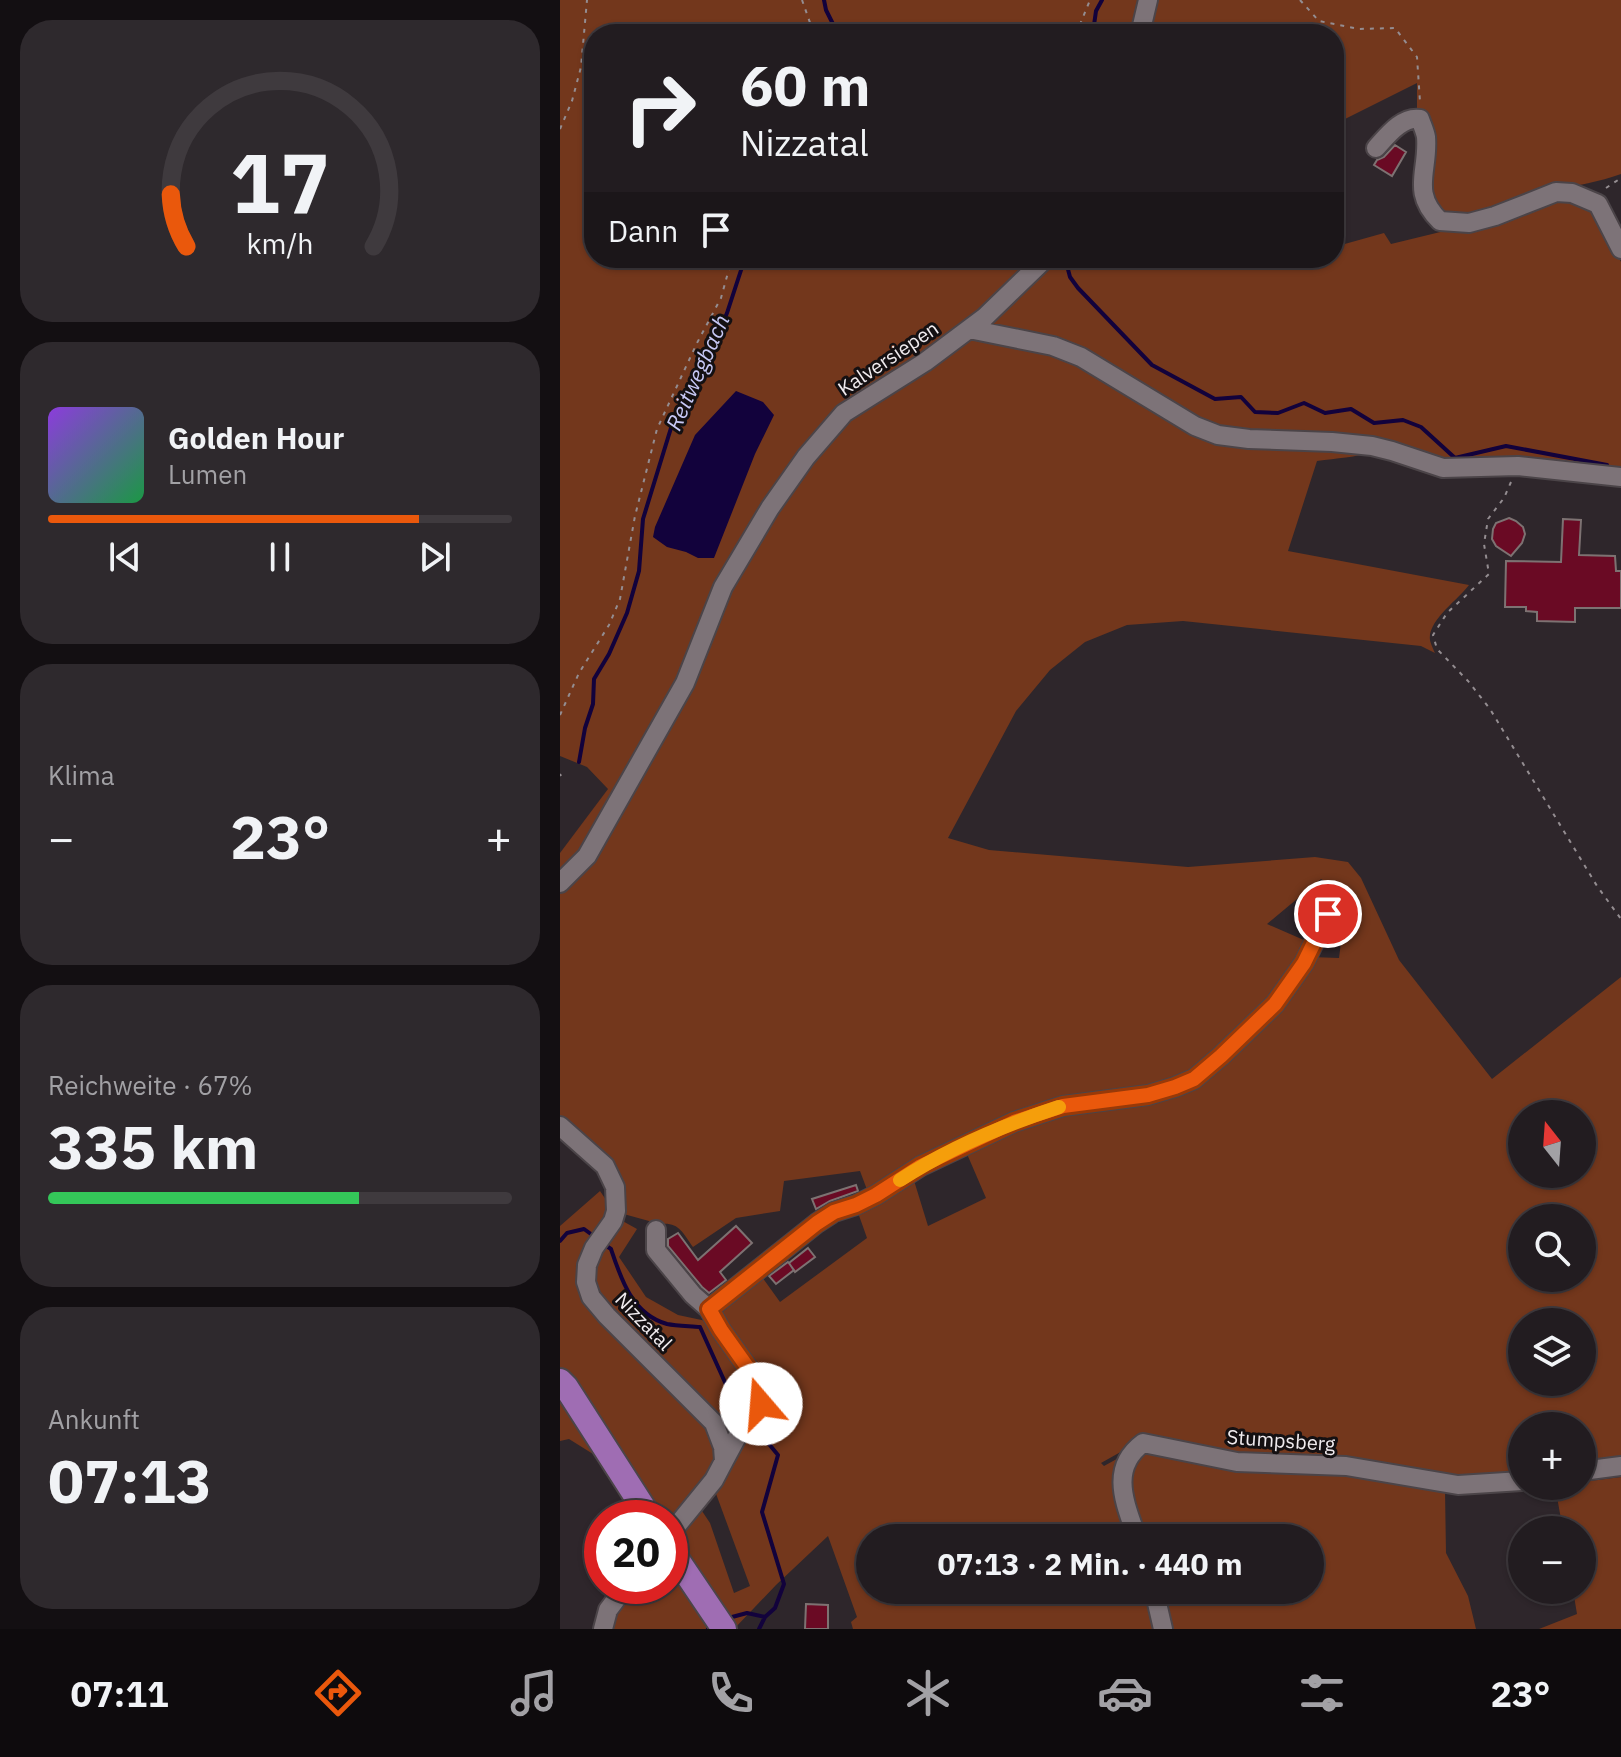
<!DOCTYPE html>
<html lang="de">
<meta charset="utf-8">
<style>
body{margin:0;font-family:"IBM Plex Sans",sans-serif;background:#2e292d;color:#f1f3f6;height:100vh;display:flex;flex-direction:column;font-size:30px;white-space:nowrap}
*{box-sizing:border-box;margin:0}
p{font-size:26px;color:#a2a1a5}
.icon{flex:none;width:44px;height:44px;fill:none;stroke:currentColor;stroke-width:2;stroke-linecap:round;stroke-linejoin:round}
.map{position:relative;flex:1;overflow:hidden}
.side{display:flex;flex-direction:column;gap:20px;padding:20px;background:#130f12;width:560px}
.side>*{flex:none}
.banner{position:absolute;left:24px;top:24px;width:760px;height:244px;border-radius:32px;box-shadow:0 2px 6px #0004,0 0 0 2px #3f3a3e;background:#221c20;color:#f1f3f6;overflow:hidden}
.needle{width:52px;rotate:343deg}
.tools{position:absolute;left:948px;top:1100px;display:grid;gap:16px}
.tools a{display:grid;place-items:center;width:88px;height:88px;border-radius:50%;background:#221c20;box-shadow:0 2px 6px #0004,0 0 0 2px #3f3a3e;font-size:40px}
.speed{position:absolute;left:24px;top:1500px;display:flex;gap:16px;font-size:40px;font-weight:700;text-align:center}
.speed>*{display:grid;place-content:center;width:104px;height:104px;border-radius:50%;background:#221c20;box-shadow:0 2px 6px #0004,0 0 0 2px #3f3a3e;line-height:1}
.speed .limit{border:12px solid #d22;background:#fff;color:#111}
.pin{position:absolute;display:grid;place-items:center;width:68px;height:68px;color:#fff;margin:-34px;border:4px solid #fff;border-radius:50%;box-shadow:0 2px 8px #0007}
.me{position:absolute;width:88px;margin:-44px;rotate:342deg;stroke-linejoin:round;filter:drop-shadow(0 0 6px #0008)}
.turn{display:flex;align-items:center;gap:28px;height:168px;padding:0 24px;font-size:36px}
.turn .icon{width:104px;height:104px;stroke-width:2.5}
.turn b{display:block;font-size:56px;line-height:68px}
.then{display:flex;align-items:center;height:76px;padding:0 24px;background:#0003;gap:16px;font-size:30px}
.big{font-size:60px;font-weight:700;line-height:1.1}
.side .tile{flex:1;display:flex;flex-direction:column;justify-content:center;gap:12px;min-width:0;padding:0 28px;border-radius:32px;background:#2e292d}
.side .dial{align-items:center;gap:0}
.dial svg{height:208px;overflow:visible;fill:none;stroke:#3f3a3e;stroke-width:7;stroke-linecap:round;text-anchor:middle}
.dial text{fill:#f1f3f6;stroke:none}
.song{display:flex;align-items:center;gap:24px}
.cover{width:96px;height:96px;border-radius:12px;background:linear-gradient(135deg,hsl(270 70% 55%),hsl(140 70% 35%))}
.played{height:8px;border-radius:4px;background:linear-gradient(90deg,#ea580c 80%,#3f3a3e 80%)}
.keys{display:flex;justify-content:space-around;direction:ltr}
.heat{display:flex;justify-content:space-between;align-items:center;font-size:44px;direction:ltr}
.charge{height:12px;border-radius:6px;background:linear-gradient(90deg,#34c759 67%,#3f3a3e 0)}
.trip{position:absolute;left:296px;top:1524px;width:468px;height:80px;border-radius:40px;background:#221c20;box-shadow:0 2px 6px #0004,0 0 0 2px #3f3a3e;font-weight:700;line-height:80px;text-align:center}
.tab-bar{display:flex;height:128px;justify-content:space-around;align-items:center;background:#0e0b0d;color:#a2a1a5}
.tab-bar .icon{width:56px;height:56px}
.tab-bar .active{color:#ea580c}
.tab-bar b{font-size:36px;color:#f1f3f6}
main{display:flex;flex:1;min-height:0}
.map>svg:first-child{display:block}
.green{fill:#73371c;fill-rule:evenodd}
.water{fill:#12023c}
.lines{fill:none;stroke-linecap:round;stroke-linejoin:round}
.stream{stroke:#12023c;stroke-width:4}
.building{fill:#6a0a24;stroke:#7d7272;stroke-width:2}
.minor-casing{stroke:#4b4448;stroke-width:22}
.major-casing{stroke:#4b4448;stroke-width:28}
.path{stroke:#948d91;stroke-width:2;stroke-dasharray:4 6;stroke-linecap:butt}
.minor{stroke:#7d7378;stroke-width:18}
.major{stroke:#9f6db3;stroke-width:24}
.route-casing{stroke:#983908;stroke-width:20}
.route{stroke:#ea580c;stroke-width:14}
.slow{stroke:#f59e0b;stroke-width:14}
.labels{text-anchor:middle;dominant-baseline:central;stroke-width:6;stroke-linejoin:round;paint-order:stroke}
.street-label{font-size:20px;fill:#f1ecef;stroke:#141012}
.water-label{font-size:22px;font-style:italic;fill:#c7c8f5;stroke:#141012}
</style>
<main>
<section class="side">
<div class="tile dial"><svg viewBox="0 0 100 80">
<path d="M14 69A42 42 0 1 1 86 69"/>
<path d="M14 69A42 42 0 0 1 8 49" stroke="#ea580c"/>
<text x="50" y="56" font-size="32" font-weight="700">17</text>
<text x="50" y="72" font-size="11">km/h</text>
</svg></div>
<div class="tile">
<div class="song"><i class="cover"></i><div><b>Golden Hour</b><p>Lumen</p></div></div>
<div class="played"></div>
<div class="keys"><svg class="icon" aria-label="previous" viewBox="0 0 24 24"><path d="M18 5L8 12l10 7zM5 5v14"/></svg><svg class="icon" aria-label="pause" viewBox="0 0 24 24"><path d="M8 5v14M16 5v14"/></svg><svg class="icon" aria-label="next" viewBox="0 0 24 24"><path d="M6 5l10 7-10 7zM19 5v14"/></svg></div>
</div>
<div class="tile"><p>Klima</p>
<div class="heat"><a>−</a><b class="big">23°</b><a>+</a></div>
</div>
<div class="tile"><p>Reichweite · 67%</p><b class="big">335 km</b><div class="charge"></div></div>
<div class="tile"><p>Ankunft</p><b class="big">07:13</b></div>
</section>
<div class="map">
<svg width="1061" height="1629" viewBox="0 0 1061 1629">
<rect width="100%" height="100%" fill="#2e262b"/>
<path class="green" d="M0,0H1061V174C1039,182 1017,185 995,191C957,200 921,226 882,217C874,207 865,196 865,184C863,160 881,130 857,112V83L775,124L774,128V34H34V258H774V247L824,233L831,244L909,225L1012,197L1028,203L1044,226L1061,262V468L1040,472L958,464L883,466L813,443L728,437H690L657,432L656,439L764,446L814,451C795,458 777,458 757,461L728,551L909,585C899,599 867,621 870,640C870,642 874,651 875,653L861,646L623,621L567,625L525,642L490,670L456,711L388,838L429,850L628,867L755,857L788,862L801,878L839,960L932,1079L1061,977V1471L1022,1476V1426H962V1482L899,1484L786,1464L677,1460L618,1449L582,1440L541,1463L544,1466L582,1445L616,1455L676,1467L784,1470L885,1490L886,1553L908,1596L916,1629H293L291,1622L297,1617L268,1536L216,1585L174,1629H171L114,1541L110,1540V1518H85L49,1464L9,1439L0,1441V1226L40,1191L59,1219L77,1229L59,1257L86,1297L118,1315L151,1322L202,1277L220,1302L307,1238L296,1207L352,1174L368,1226L426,1198L404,1147L455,1123L503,1107L588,1097L615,1090L635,1081L649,1073L710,1013L725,995L751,957L779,958L787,895L761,879L707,924L753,944L743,963L713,1004L635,1075L615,1085L588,1094L502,1105L454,1121L358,1164L309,1195L300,1171L224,1181L220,1211L176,1218L133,1247C121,1230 118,1220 94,1225L89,1221L60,1213L58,1186L48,1166L0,1121V853L48,789L27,767L0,756ZM962,1114H1022V1174H962ZM962,1218H1022V1278H962ZM962,1322H1022V1382H962ZM155,1491L190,1586L174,1593L150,1523L140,1508ZM310,1538H750V1590H310Z
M1061,1477V1629H979L1017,1614L1013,1590H1022V1530H1003L995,1486H1022V1482Z
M110,1556L159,1629H48L52,1614L72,1586H110Z"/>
<path class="water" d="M176,391L203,402L214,415L195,454L154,558H138L126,552L107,547L93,537L95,527L135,435Z"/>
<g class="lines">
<path class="stream" d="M264,0L266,10L278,34
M530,34L533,32L536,11L542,0
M505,258L510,277L518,288L592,365L655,399L681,397L695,412L718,413L744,403L765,413L791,409L814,423L843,420L861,427L895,458L946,446L1047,465
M19,762L25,728L33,704L34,679L49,654L67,613L79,571L83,519L115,415L143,370L167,313L185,258
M0,1241L7,1233L24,1229L35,1237
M45,1245L51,1249C61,1279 72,1314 107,1324C117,1326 130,1326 140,1327L173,1400L186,1416
M194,1426L218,1455L202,1512L224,1584L215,1608L205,1617L199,1629
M172,1617L187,1613L205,1617
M148,1629L149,1628"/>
</g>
<path class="building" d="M835,145L846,152L832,176L814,165L817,160L824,157Z
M949,518L956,521L963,527L965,534L962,543L951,556L936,546L932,539L933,529L936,523Z
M1003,519L1021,520L1019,555L1055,556L1056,571H1061V608H1015V622L977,621V612L966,611V607H945L946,561L1001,562Z
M754,892L771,901L761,905L751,921L742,917Z
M296,1185L298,1191L270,1201L256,1209L252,1199Z
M176,1226L192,1243L160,1272L166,1280L149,1293L142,1287L108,1246V1239L118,1233L138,1260Z
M248,1248L255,1257L235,1272L229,1263Z
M228,1262L234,1270L216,1284L209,1276Z
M246,1604L268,1605V1629H245Z"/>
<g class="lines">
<defs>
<path id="minor" d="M580,34L588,0
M816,148C827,136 842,116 860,119C862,125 865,131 866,137C869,171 850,192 880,221L909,223L935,216L996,192L1012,193L1038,204L1061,249
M409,329L493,346L521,357L635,426L658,435L689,439L772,442L812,446L832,451L883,468L958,466L1061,477
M0,883L27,856L125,683L163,587L210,508L246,457L284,413L365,362L425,317L486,258
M0,1126L45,1166L55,1187L56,1211L53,1221L34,1248L27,1265L26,1282L31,1297L47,1316L154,1423L163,1447L164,1461L154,1480L110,1534
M96,1230V1250L133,1295L149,1309L257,1223L274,1212L296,1205L316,1195L361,1166L454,1122L503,1106L588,1095L615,1087L634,1079L661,1056L715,1004L744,963L768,914
M149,1309L161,1330L200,1385L205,1399L178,1435L164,1461
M1022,1471L1061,1466
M577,1538C566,1505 548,1469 583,1443L677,1462L786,1466L898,1485L962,1481
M594,1590L603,1629
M43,1629L48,1610L66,1586"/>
<path id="major" d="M0,1381L6,1387L90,1518
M110,1549L164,1629"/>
</defs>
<use href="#minor" class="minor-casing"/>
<use href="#major" class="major-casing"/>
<path class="path" d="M242,0L254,34
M740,0L759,21L799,29L835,28L857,57L860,102
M516,34L530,0
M0,129L12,101L21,67L27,0
M1046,188L1061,178
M951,482L944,498L928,519L924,544L929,574L887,613L873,635L877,649L908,681L930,709L1037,886L1061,919
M0,715L19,673L49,625L60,599L75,516L97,429L137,343L161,298L172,258
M0,774L1,776"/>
<use href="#minor" class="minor"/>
<use href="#major" class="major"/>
</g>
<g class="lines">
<defs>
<path id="route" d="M201,1404L205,1399L200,1385L161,1330L149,1309L257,1223L274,1212L296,1205L316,1195L361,1166L454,1122L503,1106L588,1095L615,1087L634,1079L661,1056L715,1004L744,963L768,914"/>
</defs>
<use href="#route" class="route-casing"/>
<use href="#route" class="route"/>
<path class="slow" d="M340,1180C389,1148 444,1125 499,1107"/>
</g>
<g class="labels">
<g class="street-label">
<text transform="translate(328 358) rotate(-34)">Kalversiepen</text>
<text transform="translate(84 1321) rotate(46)">Nizzatal</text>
<text transform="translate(721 1440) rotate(4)">Stumpsberg</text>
</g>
<g class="water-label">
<text transform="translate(137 372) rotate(-66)">Reitwegbach</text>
</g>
</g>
</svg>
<div class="tools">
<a><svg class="needle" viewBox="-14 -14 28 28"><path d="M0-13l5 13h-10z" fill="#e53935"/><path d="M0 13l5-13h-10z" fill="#a2a1a5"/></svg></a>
<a><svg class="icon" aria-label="search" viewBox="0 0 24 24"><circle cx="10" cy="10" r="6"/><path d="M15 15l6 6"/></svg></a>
<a><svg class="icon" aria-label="layers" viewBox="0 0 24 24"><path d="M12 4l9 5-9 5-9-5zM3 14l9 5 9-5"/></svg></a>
<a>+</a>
<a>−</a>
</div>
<div class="speed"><div class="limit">20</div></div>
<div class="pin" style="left:768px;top:914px;background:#d93025"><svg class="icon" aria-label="arrive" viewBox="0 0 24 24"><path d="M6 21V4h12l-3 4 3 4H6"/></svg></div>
<svg class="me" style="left:201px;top:1404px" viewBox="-20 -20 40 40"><circle r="19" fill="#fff"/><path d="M0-13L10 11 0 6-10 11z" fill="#ea580c"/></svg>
<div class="trip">07:13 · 2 Min. · 440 m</div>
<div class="banner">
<div class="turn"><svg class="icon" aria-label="right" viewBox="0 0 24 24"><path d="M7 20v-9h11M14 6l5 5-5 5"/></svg><div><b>60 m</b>Nizzatal</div></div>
<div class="then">Dann<svg class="icon" aria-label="arrive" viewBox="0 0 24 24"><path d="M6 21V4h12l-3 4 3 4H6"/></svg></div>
</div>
</div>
</main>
<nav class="tab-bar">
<b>07:11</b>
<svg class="icon active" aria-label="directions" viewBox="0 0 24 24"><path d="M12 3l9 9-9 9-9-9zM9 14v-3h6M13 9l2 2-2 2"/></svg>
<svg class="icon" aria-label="music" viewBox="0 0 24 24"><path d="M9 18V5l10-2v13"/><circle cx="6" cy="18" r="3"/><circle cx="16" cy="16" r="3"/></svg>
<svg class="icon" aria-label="phone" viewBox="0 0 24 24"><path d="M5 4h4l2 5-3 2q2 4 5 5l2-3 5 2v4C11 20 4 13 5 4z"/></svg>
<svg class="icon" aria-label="climate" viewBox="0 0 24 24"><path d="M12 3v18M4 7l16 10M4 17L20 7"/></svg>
<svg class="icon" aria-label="car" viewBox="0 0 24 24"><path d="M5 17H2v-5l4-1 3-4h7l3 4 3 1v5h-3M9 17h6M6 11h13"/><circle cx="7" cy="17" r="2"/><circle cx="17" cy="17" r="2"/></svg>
<svg class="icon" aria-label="filters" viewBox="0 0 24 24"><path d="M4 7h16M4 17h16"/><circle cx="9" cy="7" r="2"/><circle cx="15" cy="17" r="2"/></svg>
<b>23°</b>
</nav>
